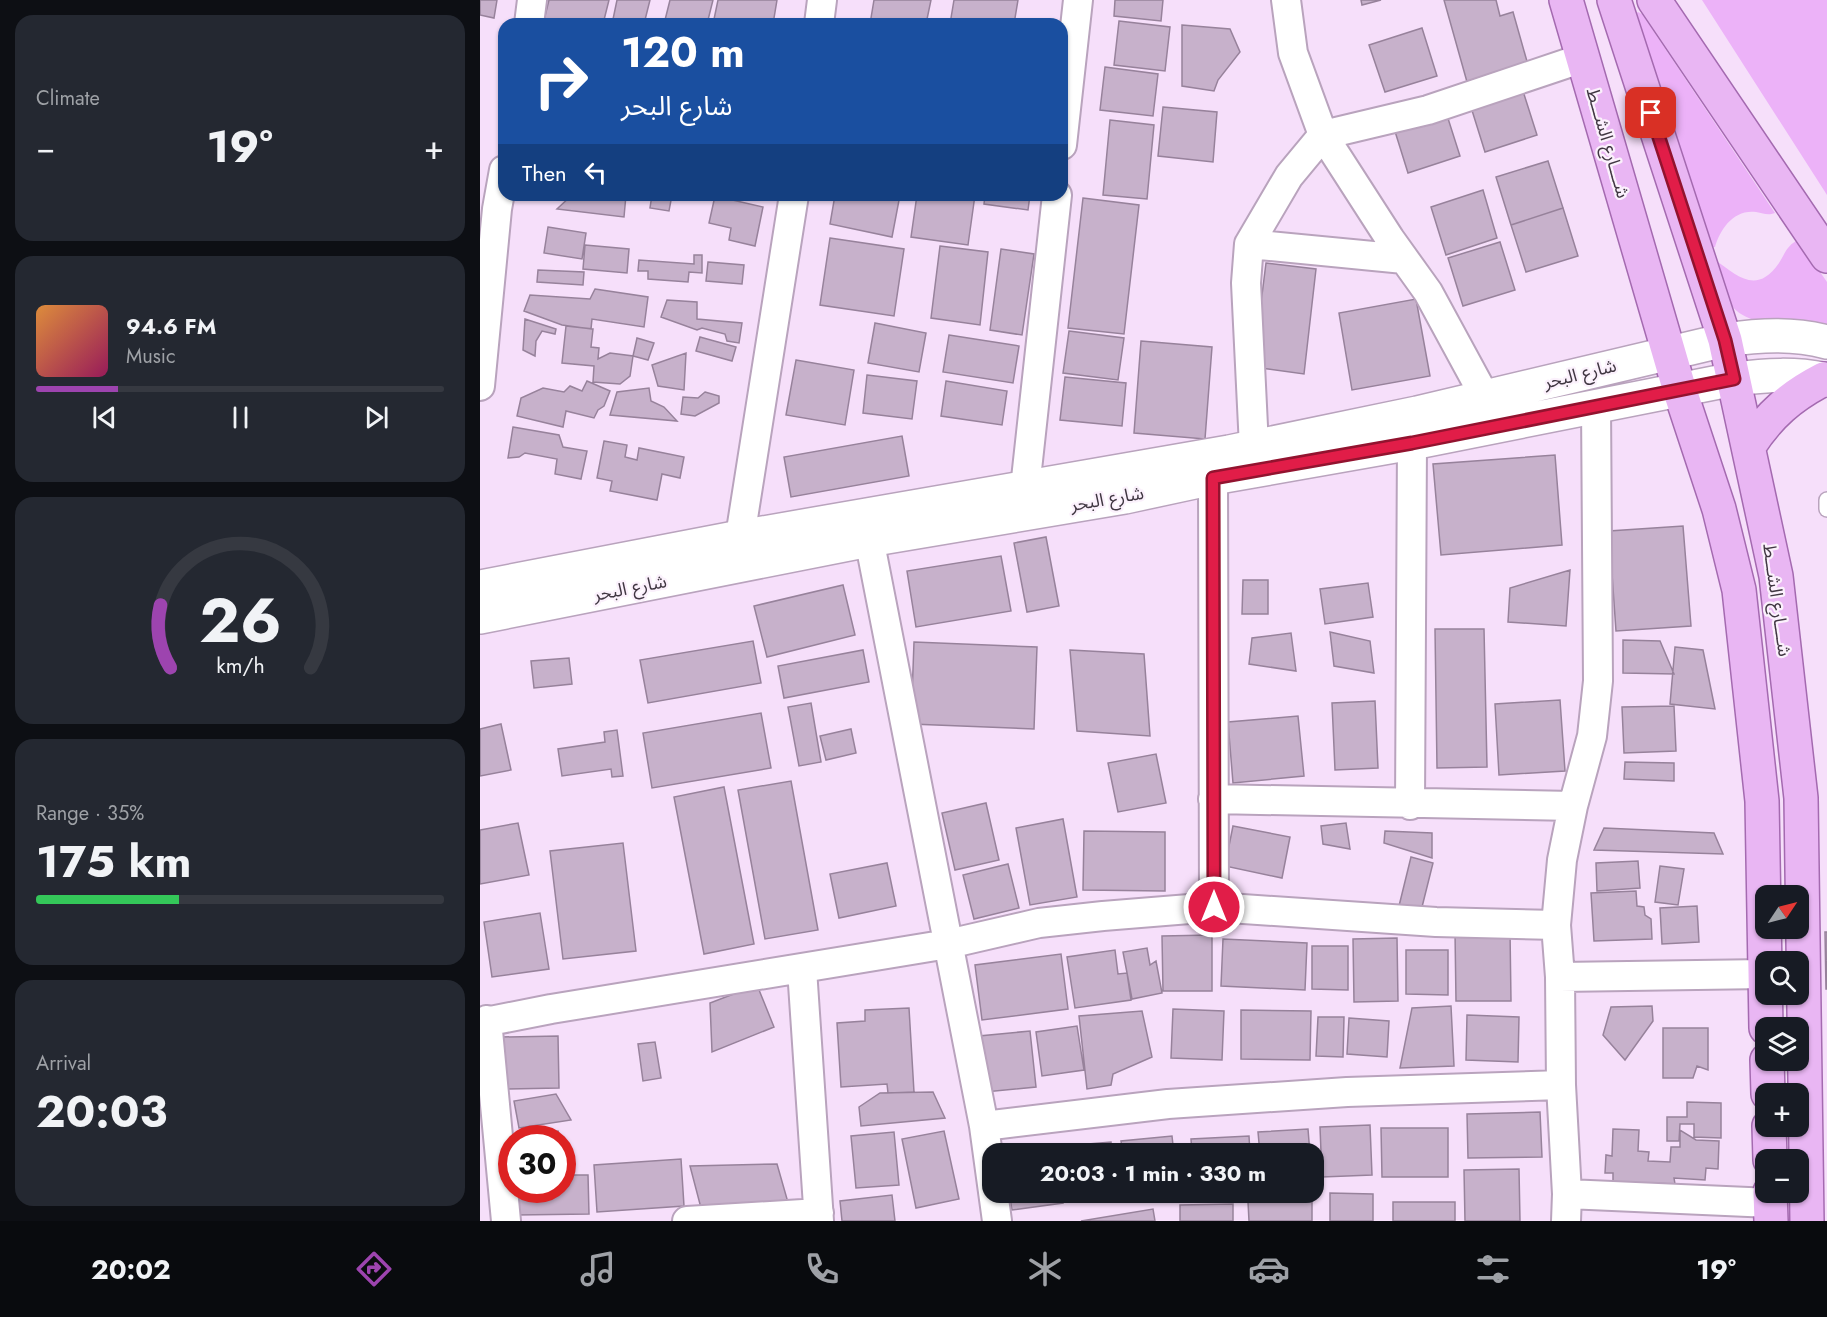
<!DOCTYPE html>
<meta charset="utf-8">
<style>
body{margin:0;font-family:Jost,"Noto Sans Arabic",sans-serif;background:#242831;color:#f1f3f6;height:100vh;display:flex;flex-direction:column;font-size:22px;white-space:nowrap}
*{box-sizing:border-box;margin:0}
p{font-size:20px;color:#9ea1a6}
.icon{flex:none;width:33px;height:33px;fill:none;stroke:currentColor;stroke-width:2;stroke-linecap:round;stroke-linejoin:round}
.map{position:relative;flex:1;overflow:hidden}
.sheet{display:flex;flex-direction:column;gap:15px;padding:15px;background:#0d0f14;width:480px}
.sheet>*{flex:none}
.top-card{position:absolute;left:18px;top:18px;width:570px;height:183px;border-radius:18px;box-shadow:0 2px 4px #0004;background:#1a4fa0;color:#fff;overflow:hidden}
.needle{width:39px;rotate:55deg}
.tools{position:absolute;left:1275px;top:885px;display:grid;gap:12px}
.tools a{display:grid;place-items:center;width:54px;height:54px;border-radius:12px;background:#171b24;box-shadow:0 2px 4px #0004;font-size:30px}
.speed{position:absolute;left:18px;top:1125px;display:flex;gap:12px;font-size:30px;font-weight:700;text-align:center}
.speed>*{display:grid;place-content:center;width:78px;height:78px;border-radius:50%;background:#171b24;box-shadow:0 2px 4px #0004;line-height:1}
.speed .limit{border:9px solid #d22;background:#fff;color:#111}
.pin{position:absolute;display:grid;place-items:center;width:51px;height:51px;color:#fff;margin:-26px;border-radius:12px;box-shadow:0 3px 9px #0006}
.me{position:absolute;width:66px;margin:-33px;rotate:0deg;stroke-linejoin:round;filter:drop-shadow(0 0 4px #0008)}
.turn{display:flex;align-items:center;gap:21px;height:126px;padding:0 24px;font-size:27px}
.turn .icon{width:78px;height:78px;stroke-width:2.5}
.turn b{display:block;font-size:42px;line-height:51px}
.then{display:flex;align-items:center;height:57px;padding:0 24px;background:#0003;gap:12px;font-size:22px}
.big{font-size:45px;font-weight:700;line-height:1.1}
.sheet .tile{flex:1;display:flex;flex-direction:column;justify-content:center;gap:9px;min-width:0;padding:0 21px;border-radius:18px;background:#242831}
.sheet .dial{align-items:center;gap:0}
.dial svg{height:156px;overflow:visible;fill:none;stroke:#363941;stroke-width:7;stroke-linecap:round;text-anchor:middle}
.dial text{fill:#f1f3f6;stroke:none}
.song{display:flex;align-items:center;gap:18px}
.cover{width:72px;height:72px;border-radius:9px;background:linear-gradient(135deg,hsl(30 70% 55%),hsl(330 70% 35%))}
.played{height:6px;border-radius:3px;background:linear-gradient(90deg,#9d44af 20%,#363941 20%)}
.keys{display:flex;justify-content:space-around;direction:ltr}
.heat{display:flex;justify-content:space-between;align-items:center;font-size:33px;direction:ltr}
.charge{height:9px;border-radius:4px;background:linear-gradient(90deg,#34c759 35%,#363941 0)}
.trip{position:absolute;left:502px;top:1143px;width:342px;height:60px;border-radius:18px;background:#171b24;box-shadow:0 2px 4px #0004;font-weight:700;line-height:60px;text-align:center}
.dock{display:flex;height:96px;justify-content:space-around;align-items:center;background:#090b0e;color:#9ea1a6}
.dock .icon{width:42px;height:42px}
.dock .selected{color:#9d44af}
.dock b{font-size:27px;color:#f1f3f6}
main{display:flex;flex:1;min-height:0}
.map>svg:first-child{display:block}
.green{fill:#ecb2f8}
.building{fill:#c7b1cb;stroke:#97829b;stroke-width:1.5}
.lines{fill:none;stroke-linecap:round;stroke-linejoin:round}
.service-casing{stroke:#b9a3bd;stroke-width:18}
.minor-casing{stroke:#b9a3bd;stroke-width:32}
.tertiary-casing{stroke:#b9a3bd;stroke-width:36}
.primary-casing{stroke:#a46ab0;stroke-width:36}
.service{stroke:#fff;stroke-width:15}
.minor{stroke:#fff;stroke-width:28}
.tertiary{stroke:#fff;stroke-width:33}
.primary{stroke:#e9b6f3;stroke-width:33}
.route-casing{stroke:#92132f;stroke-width:15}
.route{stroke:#e11d48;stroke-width:10}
.labels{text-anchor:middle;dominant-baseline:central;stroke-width:4.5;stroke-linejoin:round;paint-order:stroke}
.street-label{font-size:18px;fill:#403742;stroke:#fbf1fc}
</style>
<main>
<section class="sheet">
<div class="tile"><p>Climate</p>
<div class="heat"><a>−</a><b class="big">19°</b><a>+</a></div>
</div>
<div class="tile">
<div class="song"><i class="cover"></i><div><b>94.6 FM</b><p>Music</p></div></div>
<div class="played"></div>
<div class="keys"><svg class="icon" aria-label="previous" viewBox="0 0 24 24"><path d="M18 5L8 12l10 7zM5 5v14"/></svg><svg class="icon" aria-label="pause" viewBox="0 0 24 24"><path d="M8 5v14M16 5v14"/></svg><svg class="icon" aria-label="next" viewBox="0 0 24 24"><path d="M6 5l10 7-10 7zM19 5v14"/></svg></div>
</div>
<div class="tile dial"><svg viewBox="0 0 100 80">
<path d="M14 69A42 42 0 1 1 86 69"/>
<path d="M14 69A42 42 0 0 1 9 37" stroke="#9d44af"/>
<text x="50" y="56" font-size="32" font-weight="700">26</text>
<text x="50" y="72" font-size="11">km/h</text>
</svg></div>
<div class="tile"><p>Range · 35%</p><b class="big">175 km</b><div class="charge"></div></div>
<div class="tile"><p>Arrival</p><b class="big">20:03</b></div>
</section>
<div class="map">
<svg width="1347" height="1221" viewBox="0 0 1347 1221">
<rect width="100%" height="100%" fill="#f6dffa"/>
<path class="green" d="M1222,0H1347V195Z
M1158,12L1162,14L1295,213C1287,216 1284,213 1276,212C1254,209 1240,229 1235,247H1227L1155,14Z
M1316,241L1320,243L1347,282V327C1319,326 1263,330 1248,300C1242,288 1239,273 1235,260C1257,275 1276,296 1299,263C1305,254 1306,247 1316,241Z"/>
<path class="building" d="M0,0H17L14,18L0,15Z
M69,0H129L123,24H63Z
M137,0H170L164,24H132Z
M190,0H233L227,24H184Z
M238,0H297L293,24H233Z
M394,0H451L446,24H390Z
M474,0H538L534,24H470Z
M635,0H683L681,21L634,16Z
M881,0H901L882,5Z
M964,0H1016L1020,16L1033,12L1050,72L989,89Z
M639,21L690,27L685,71L634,65Z
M702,25L750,29L760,52L738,80L734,91L702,86Z
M942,28L957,76L905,92L889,45Z
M625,67L678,74L673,116L620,110Z
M1042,88L1057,135L1005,152L990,104Z
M683,107L737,112L733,162L678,156Z
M965,109L980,156L928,173L913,125Z
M630,120L674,125L667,199L623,195Z
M1068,161L1083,208L1031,225L1016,177Z
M1003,190L1017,238L966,255L951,207Z
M92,195H146L144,217L77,209Z
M172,195H192L189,211L170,208Z
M195,195H220V199Z
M355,195H420L412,237L350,224Z
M437,195H495L488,245L431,237Z
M505,195H550L548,210L504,204Z
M235,196L283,207L275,246L249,240L251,228L229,223Z
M603,198L659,205L644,334L588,328Z
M1083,208L1098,256L1046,272L1031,225Z
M68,227L106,233L102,259L64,253Z
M350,238L424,249L414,316L340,305Z
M1020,242L1035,290L983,306L968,258Z
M105,245L149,249L147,273L103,269Z
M460,246L508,252L500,325L451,318Z
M521,249L554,254L542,335L510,330Z
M214,255H222V273L209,272L208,282L168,279V271H158L159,260L214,264Z
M228,262L264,265L262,284L226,281Z
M786,263L836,269L824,374L773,367Z
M58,270L104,272L103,285L57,282Z
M115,289L168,297L164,327L112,319L111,329L82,325L44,311L50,295L110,299Z
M936,299L950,376L872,390L859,313Z
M187,300L217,302V319L262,323L259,343L247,341L245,334L222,328L217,330L181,317Z
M45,319L76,329L75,334L62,331L56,341L55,356L43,350Z
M395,323L446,333L439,372L388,363Z
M86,326L113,329L111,347L119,348L118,359L130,353L153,356L150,376L140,384L113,382L114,366L82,363Z
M589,331L644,338L638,380L583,373Z
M469,335L539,346L533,383L463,372Z
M220,337L256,347L252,361L216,351Z
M157,338L174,343L168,360L153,356Z
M661,341L732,347L725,439L654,433Z
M206,353L204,390L178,386L172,365Z
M316,360L374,370L365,425L306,415Z
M387,375L437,381L432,419L383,413Z
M585,377L646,383L642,426L580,420Z
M107,381L130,391L124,406L118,410L114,418L86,411L83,427L37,416L41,398L63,388L84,392L90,386L102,391Z
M466,381L527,391L522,425L461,416Z
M169,388L171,401L184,407L197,421L130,415L137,392Z
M225,392L239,396V403L215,416L201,414L203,397L218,398Z
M33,427L79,435L83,447L107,451L101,479L75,474L77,459L45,453L39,457L28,458Z
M422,436L429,476L311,497L304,457Z
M124,441L147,445L145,457L157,460L159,448L204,457L200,478L182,474L177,500L130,491L132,481L117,478Z
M1075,455L1082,545L961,555L953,464Z
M1203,526L1211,626L1136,631L1129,531Z
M566,537L579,606L547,612L534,543Z
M521,556L531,611L436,627L427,571Z
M1090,570L1086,626L1028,622L1030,588Z
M763,580H788V614H762Z
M888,583L893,617L845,624L840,589Z
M363,585L375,635L287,657L274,606Z
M955,629H1004L1007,767L957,768Z
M850,632L890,641L894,673L854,666Z
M811,633L816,671L769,664L772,638Z
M1143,640L1180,641L1194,674L1143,673Z
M273,641L281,683L168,703L160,660Z
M434,642L557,647L554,729L431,724Z
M1195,647L1223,650L1235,709L1190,704Z
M383,650L389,682L304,698L298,666Z
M590,650L664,654L670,736L597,731Z
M89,658L92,684L54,688L51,661Z
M1080,700L1085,771L1019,775L1015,704Z
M895,701L898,768L855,770L852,703Z
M331,703L341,762L319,766L308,707Z
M1194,706L1196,751L1144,753L1142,707Z
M281,713L291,768L172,788L163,733Z
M818,716L824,776L753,783L748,722Z
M21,724L31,770L0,776V729Z
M371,729L376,753L346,760L340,736Z
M137,730L143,776L132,777L131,769L82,776L78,749L125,742L124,732Z
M676,754L686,803L638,812L628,763Z
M1145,762L1194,763V781L1144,779Z
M311,781L338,930L285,939L258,790Z
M244,787L274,944L224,954L194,797Z
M506,803L519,860L475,870L462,813Z
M583,819L597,897L550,905L536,828Z
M38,823L49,875L0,884V830Z
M866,823L870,849L843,844L841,826Z
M753,826L810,837L802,878L745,866Z
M1124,828L1234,833L1243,854L1114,850Z
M604,831L685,832V891L603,890Z
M905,831L952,833V858L904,843Z
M143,843L156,951L83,959L70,851Z
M931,857L953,863L941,911L919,906Z
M1158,861L1160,888L1117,891L1116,863Z
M407,863L416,906L359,918L350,874Z
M528,864L539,908L494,919L483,875Z
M1180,866L1204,869L1198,905L1175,902Z
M1156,891L1157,906L1164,907L1165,915L1171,919L1172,939L1114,941L1111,893Z
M1217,906L1219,942L1182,944L1180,908Z
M60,913L69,969L12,977L4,922Z
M1030,931L1031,1001H976L975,932Z
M1345,932H1347V989H1346Z
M732,935V991H683L682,936Z
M917,938L918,1001L874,1002L873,939Z
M743,939L827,943L825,990L741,986Z
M832,946H868V990L832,989Z
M667,948L670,965L676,961L682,993L652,999L643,952Z
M635,950L638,974L647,973L651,1000L595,1008L587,957Z
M926,950H968V995L926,994Z
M581,954L588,1009L502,1020L495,965Z
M277,985L294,1027L232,1052L230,1003Z
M971,1006L974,1066L920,1068L932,1008Z
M1172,1006L1173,1021L1145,1060L1123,1035L1131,1007Z
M429,1008L434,1092L408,1093L407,1084L361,1087L357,1023L385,1021V1010Z
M693,1009L744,1011L742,1060L691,1058Z
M761,1010L831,1011L830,1060L761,1059Z
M662,1011L672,1057L633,1074L631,1085L607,1089L599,1016Z
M987,1015L1039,1017L1038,1062L986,1060Z
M838,1017H864L863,1057L836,1056Z
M869,1018L909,1021L907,1057L867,1054Z
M597,1026L604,1070L562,1076L556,1032Z
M1183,1028H1228V1070L1217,1066L1213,1078H1183Z
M550,1031L556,1087L505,1092L499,1036Z
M78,1036L79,1088L23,1089L21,1037Z
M175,1042L181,1078L163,1081L158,1044Z
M453,1092L465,1118L381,1126L379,1107L400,1093Z
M76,1094L91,1120L39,1128L34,1101Z
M1207,1102L1241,1103V1138L1214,1137V1124H1200L1199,1141H1187V1117H1207Z
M1060,1112L1062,1157L988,1158L987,1114Z
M890,1125L892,1175L842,1177L840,1127Z
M901,1128H968V1177H902Z
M828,1129L830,1154H780L778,1132Z
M1133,1129L1159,1130L1158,1151L1169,1152L1168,1161L1190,1162L1191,1147H1200V1130L1216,1140L1239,1141L1238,1169L1226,1168L1225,1180L1194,1178L1195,1184L1133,1182V1173H1125L1126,1155L1132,1156Z
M78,1131L80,1138H43Z
M464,1131L479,1199L436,1208L422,1139Z
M414,1132L419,1185L376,1188L371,1136Z
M692,1136L694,1154H643L641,1141Z
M769,1136L770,1154H712L711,1139Z
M631,1142L632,1154H585V1146Z
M574,1144L576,1154H524L523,1150Z
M201,1159L204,1206L117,1212L114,1165Z
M297,1164L309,1206L221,1208L210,1166Z
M1039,1169L1040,1221H985L984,1170Z
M82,1175H108L109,1214L36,1215L35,1190H82Z
M529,1192H581L583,1203L532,1210Z
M589,1192H635L636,1195L589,1199Z
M850,1193L893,1194V1221H850Z
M412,1195L415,1221H362L360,1201Z
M768,1202H832V1221H769Z
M913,1202H975V1221H913Z
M753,1204V1221H700V1205Z
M673,1209L675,1221H601Z"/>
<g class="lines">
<defs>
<path id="service" d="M1347,500V509"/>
<path id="minor" d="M49,24L52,0
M339,24L342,0
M582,145L598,0
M769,244L924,259
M0,386L17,209L24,170
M1005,397L948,292L910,239L843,135L948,110L1103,58
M774,447L766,283L769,244L809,176L843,135L813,53L806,0
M733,478L734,907
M545,488L577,195
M385,518L504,1126L517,1221
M260,537L314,195
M733,799L1093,806
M930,805L932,443
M322,969L339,1221
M1080,977L1285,974
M7,1020L26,1221
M0,1023L71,1009L468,944L559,923L623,916L734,907L956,922L1076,925
M504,1126L688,1104L867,1092L1081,1085
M1087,1194L1291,1203
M207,1221L339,1213
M1086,1221L1087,1194L1081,1085L1080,977L1076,925L1082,860L1093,806L1112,736L1118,681L1116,405"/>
<path id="tertiary" d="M0,587L260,537L749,452L937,413L1245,340C1280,335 1313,333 1347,342
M0,617L389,540L645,497L733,478L932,443L1254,379C1286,375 1316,373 1347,380"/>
<path id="primary" d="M1086,0L1200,391L1239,509L1259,590L1282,801L1286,1028
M1134,0L1245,340L1296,576L1321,798L1327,1221
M1174,0L1347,256
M1269,446C1289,415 1311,396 1344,379
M1287,1060L1288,1094
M1289,1126L1290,1160
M1290,1192L1291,1221"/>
</defs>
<use href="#service" class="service-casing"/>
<use href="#minor" class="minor-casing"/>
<use href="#tertiary" class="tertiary-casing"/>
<use href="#primary" class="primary-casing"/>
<use href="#service" class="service"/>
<use href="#minor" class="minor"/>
<use href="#tertiary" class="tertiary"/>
<use href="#primary" class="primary"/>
</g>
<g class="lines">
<defs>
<path id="route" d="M734,907L733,478L932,443L1254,379L1245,340L1171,113"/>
</defs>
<use href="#route" class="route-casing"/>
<use href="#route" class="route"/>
</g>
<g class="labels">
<g class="street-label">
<text transform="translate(1128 143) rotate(74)">شــــارع الشـــط</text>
<text transform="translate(1100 374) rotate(-14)">شارع البحر</text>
<text transform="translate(627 499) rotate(-10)">شارع البحر</text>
<text transform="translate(150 588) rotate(-11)">شارع البحر</text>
<text transform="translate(1297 600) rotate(82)">شــــارع الشـــط</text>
</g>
</g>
</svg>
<div class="tools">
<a><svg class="needle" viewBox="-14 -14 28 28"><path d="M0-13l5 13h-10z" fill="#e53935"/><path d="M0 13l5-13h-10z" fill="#9ea1a6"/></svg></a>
<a><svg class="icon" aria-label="search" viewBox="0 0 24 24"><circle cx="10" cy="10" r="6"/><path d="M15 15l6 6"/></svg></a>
<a><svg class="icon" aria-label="layers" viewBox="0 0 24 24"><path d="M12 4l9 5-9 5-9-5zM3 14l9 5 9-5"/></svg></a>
<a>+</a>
<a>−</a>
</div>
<div class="speed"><div class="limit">30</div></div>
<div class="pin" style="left:1171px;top:113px;background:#d93025"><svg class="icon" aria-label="arrive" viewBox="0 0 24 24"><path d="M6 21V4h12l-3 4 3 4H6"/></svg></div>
<svg class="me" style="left:734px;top:907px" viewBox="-20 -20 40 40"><circle r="17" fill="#e11d48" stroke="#fff" stroke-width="3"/><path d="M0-11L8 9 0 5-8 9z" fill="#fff"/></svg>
<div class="trip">20:03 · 1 min · 330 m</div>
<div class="top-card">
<div class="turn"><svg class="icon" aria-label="right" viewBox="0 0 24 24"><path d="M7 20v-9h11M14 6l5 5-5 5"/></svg><div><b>120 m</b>شارع البحر</div></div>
<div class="then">Then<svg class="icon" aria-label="left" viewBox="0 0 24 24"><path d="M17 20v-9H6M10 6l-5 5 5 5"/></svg></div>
</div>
</div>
</main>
<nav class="dock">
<b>20:02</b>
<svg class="icon selected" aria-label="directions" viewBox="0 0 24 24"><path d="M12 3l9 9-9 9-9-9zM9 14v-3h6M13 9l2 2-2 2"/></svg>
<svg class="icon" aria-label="music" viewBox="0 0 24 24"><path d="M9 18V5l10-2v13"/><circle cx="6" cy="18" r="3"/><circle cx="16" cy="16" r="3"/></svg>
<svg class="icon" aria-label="phone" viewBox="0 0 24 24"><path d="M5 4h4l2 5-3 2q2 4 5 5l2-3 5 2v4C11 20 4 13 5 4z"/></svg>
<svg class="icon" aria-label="climate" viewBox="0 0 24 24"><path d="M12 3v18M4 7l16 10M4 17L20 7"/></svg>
<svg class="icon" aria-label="car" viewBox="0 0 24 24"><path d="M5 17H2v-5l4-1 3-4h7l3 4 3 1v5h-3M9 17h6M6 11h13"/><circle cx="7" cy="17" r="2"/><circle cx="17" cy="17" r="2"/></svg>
<svg class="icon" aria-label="filters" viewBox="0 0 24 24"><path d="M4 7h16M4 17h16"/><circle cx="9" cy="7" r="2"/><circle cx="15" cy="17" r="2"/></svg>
<b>19°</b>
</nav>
